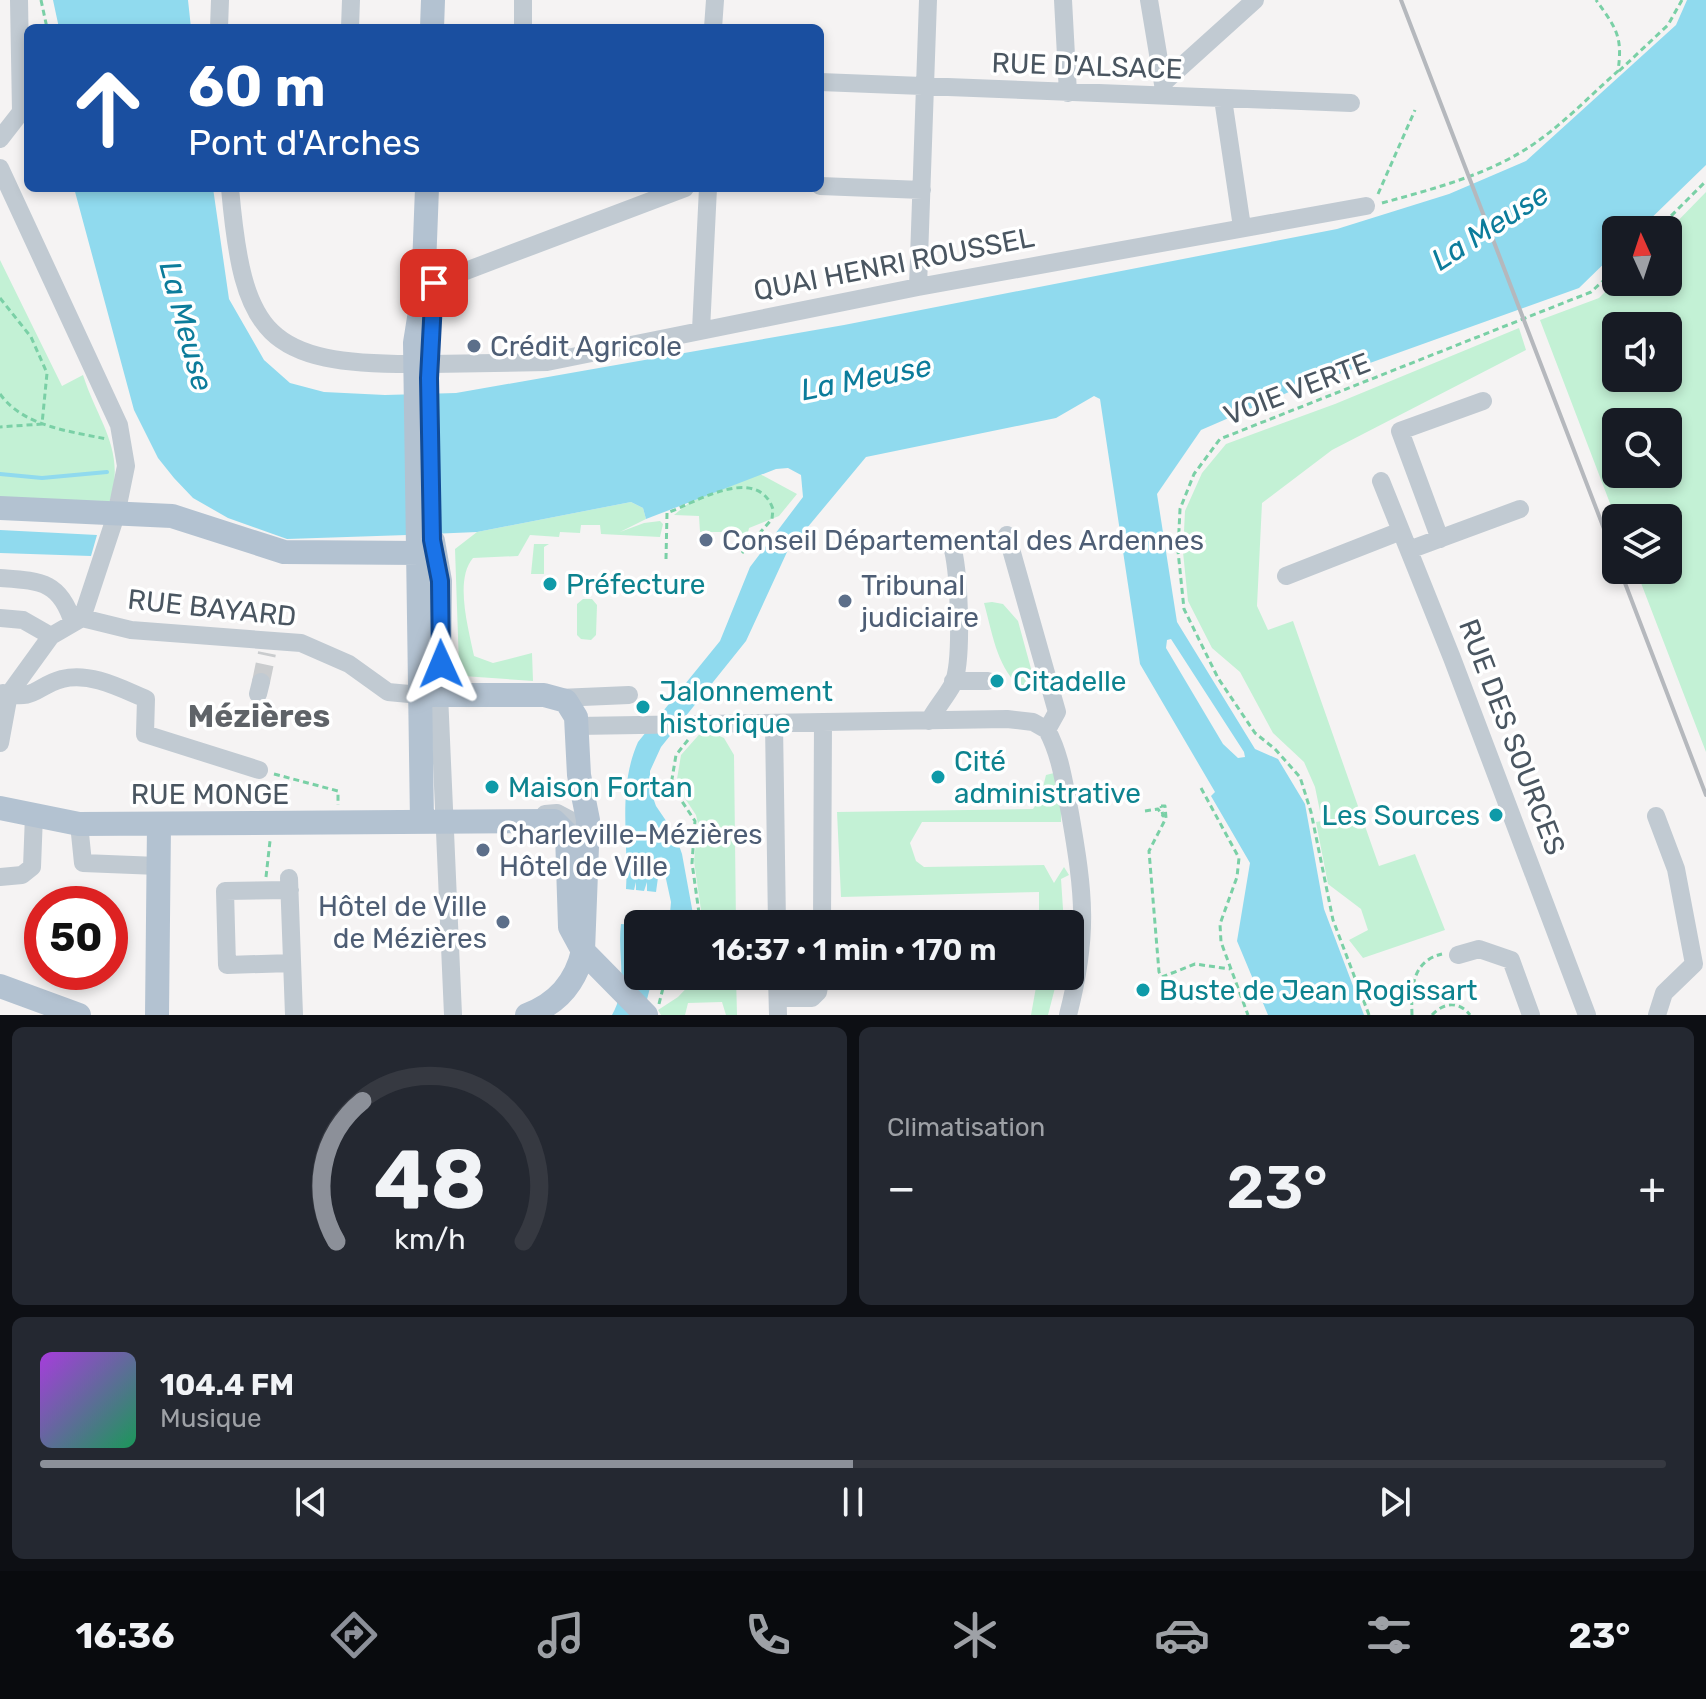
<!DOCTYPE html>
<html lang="fr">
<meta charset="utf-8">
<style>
body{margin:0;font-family:Rubik,sans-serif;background:#242831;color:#f1f3f6;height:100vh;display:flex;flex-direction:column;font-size:30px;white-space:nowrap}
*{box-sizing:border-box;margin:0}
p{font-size:26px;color:#9ea1a6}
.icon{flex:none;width:44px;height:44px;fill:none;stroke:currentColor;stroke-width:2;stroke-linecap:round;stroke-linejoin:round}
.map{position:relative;height:1015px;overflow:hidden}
.side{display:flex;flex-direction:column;gap:12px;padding:12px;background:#0d0f14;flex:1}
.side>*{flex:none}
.banner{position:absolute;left:24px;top:24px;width:800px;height:168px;border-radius:12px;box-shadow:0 4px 12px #0003;background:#1a4fa0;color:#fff;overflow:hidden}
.needle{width:52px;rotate:357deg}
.fabs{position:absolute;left:1602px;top:216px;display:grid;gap:16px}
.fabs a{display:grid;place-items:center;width:80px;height:80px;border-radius:12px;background:#171b24;box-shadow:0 4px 12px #0003;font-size:40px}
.speed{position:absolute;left:24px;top:886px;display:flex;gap:16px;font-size:40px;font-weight:700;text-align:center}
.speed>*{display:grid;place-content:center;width:104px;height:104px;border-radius:50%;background:#171b24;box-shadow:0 4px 12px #0003;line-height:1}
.speed .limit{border:12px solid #d22;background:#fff;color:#111}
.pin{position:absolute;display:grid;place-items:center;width:68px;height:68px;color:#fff;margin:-34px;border-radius:16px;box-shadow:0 4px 12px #0006}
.me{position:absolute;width:88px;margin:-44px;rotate:359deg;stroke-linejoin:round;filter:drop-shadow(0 0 6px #0008)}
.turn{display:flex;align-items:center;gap:28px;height:168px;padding:0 32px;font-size:36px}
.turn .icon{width:104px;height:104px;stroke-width:2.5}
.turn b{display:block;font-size:56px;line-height:68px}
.big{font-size:60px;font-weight:600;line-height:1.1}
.side .tile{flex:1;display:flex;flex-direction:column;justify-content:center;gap:12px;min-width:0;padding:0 28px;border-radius:12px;background:#242831}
.side .dial{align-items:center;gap:0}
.dial svg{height:208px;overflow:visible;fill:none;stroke:#363941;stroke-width:7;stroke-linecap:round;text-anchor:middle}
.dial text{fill:#f1f3f6;stroke:none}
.song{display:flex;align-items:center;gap:24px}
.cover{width:96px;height:96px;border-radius:12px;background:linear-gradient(135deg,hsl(280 70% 55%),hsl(150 70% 35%))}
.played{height:8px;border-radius:4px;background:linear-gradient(90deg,#8c9099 50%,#363941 50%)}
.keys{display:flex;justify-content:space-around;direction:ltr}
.heat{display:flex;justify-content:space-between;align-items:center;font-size:44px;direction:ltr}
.side .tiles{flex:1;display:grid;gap:12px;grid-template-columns:1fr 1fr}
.tile:last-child{grid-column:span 2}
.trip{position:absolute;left:624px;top:910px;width:460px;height:80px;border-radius:12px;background:#171b24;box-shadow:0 4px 12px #0003;font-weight:600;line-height:80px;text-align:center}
.tabs{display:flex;height:128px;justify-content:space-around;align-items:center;background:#090b0e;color:#9ea1a6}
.tabs .icon{width:56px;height:56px}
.tabs .selected{color:#8c9099}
.tabs b{font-size:36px;color:#f1f3f6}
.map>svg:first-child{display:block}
.green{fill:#c3f1d5;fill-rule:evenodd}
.water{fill:#90daee;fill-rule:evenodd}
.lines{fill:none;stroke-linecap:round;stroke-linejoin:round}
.stream{stroke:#90daee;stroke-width:4}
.minor-tunnel{stroke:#caccce;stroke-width:18;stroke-dasharray:18 9;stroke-linecap:butt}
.path{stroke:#7ad0a6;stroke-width:3;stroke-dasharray:6 4;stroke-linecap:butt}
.minor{stroke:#c1cad2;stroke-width:18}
.major{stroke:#b3c2d1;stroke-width:24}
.rail{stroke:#b5b8bd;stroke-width:4}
.route-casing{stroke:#114b97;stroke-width:20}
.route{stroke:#1a73e8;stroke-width:14}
.service-dot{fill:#5c6f8a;stroke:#fff;stroke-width:3}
.culture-dot{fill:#0f9aa8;stroke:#fff;stroke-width:3}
.labels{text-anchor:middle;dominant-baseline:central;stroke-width:7;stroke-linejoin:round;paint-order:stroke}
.street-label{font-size:28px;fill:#4a5661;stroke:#fff}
.service-label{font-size:28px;fill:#4e5e75;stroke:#fff;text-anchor:start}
.culture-label{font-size:28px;fill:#0d838f;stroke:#fff;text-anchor:start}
.water-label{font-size:30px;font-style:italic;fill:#0c7c9b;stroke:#fff}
.quarter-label{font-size:32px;font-weight:bold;fill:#5f6368;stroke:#fff}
</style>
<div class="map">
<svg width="1706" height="1015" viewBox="0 0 1706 1015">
<rect width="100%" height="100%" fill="#f5f3f3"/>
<path class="green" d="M1706,192V752L1636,570H1668V518L1616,519L1540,320L1599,298L1616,281L1668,282V231ZM1616,326H1668V378H1616ZM1616,422H1668V474H1616Z
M0,260L62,386L83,375C98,422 126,450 110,501L0,500Z
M1519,328L1526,350L1332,450L1262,503L1257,606L1268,630L1293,621L1379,866L1415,854L1445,930L1363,958L1349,940L1368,930L1361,909L1328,884L1316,822L1322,821L1315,787L1304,762L1273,733L1240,672L1212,648L1188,601L1183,552L1185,511L1202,473L1226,444L1335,404Z
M760,474L797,494L779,516L749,528L746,541L733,537L732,532H700L699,516L674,515L690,502Z
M631,502L643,508L646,519L620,532L644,523L660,521L663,524L660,537L601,534L600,525H581L580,533L560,532L559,537L530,535L518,556L473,558C454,580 469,630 474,656L493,663L532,653L533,681L463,676L459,666L455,549L477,532Z
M534,544H549L544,547V574H531Z
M583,599H592L597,605L596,635L591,640L581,639L577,635V604Z
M992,602L1003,604L1018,621L1033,676L1026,692C997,671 993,635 984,603Z
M704,729L724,738L734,755L736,924H703L694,861L698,824L696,815L676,785L681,755Z
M1054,773L1062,786L1061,822H922L910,843L916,861L924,867L1044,865L1054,883L1064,867L1069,875L1061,879L1064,924H1039V892L841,897L837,812L1033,809L1040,799L1046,775Z
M698,976H736L737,1015H726L722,1002L688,1003L685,1015H661L658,1010L678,997Z
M1038,976H1058L1048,1015H1031Z"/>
<path class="water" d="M53,0H188L191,28H59Z
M1687,0H1706V165L1639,230H1616V252L1579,288L1289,392L1201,430L1157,494L1177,622L1255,749L1278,759L1305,804L1324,909L1364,1015H1268L1237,941L1250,863L1211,796L1215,792L1140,664L1100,399L1094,396L1056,418L866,457L787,552L746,641L661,747L650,771V789L656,806L675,834L682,854L693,914L691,924H669L671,902L661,856L656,892L647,891V882L644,891L636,890V882L634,890L626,889C629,840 617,789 638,742L720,641L750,567L803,497L801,475L788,468L776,469L646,519L643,508L631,502L477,532L407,535L287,539L228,518L193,498L174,478L158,458L134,410L74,188H213L229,299L264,360L290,383L324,392L385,395L456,393L844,325L1337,229L1449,194L1526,161L1676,25ZM1171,639L1244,752L1245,757L1238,758L1223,744L1166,648L1167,640Z
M0,530L97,535L91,556L0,553Z
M621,924L638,925V976H653L643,1015H612C629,985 617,956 621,924Z"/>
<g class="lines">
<path class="stream" d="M0,474L42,478L107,472"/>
<path class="minor-tunnel" d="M261,682L267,653"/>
<path class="path" d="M41,0L47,28
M1619,71L1668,25L1682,0
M1378,194L1415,110
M1382,203C1436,188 1492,174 1538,141C1566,121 1592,94 1618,71C1623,36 1616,28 1596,0
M1657,230L1706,181
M0,298L31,337L47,373L42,424L0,427
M0,394C24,427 70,431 106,439
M666,559L667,513C696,502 757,464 773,509L772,519L742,553
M688,740L676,755L671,785L695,821L692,863L699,913L697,924
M274,774L338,791V805
M1201,788L1239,858L1237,877L1220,924L1221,942L1248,1015
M1161,806H1165L1166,818L1149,851L1159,972L1162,977L1195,964L1230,969
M1145,811L1158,809L1163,816L1161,806
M266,877L270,841
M659,1004L663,988L673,976
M1369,1015L1333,920L1311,812L1300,777L1275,749L1255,733L1218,678L1184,609L1178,551L1180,509L1194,474L1220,439L1591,292L1616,269
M1412,1015C1411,988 1412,961 1442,954
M1432,1015C1444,1002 1459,1001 1470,1015"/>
<path class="minor" d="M19,0L21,112
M1063,0L1068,93
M1149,0L1164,90
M219,28L220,0
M350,28L351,0
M523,28V0
M713,28L715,0
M820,82L1351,103
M1163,83L1255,0
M1223,99L1242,227
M0,139L21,112
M0,168L119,425L126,466L116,515L82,618L51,636L9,694L0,743
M820,186L922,190
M230,188C243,335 265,365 417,364
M434,283L685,188
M918,287L928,0
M701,330L708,188
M431,364L547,362L918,287L1366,206
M1381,481L1452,658L1587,1015
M1007,535L1057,712L1047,730C1061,756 1064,784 1070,813C1084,894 1089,934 1068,1015
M1440,539L1400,431L1483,401
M1409,550L1520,509
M1286,576L1401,531
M0,578C41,581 60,581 73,623
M0,618L23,620L51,636
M82,618L131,630L301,643L349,664L388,692L420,695
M953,681H988
M3,693C36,701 36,686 62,679C91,672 120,688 146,699L145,734L259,770
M258,694L261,682
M439,694L453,1015
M559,698L629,695
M929,721C936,708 946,697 953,684C963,661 959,576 953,550
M774,724L777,924
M577,726L1007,719L1033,722L1047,730
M545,814L557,813L574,822L577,847
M1656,816L1676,869L1694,964L1664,993L1657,1015
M79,824L83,863L158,866
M0,877L22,875L32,867L34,815
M289,878L294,1015
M290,890L225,891L227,965L292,963
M822,924L823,723
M1458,955L1479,949L1511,960L1531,1015
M777,976L778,1015
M778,998H812L818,992L821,976"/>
<path class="major" d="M432,28L433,0
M0,508L172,516L284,552L421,553
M433,541L440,581L439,694
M423,695H544L566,701L576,717L579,775L588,820L583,951C576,982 557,1004 527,1015
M0,808L79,824L554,821L567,834L570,927L583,951L646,1015
M422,822L415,343L423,293L427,188
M0,986L79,1015
M157,1015L159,824"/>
<path class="rail" d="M1401,0L1616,560
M1620,570L1706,795"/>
</g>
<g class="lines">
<defs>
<path id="route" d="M434,283L429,378L432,540L440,581L441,664"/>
</defs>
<use href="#route" class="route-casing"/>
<use href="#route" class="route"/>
</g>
<g class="service-dot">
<circle cx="474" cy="346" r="8"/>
<circle cx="706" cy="540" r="8"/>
<circle cx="845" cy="601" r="8"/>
<circle cx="483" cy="850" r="8"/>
<circle cx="503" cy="922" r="8"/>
</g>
<g class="culture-dot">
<circle cx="550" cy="584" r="8"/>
<circle cx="997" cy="681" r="8"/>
<circle cx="643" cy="707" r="8"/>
<circle cx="938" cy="777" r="8"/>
<circle cx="492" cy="787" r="8"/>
<circle cx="1496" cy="815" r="8"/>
<circle cx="1143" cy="990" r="8"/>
</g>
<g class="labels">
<g class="street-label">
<text transform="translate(1087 66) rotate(2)">RUE D'ALSACE</text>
<text transform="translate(894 264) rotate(-11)">QUAI HENRI ROUSSEL</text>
<text transform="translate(1297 389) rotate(-21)">VOIE VERTE</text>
<text transform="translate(212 608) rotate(6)">RUE BAYARD</text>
<text transform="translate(1512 737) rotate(69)">RUE DES SOURCES</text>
<text x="210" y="794">RUE MONGE</text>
</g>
<g class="service-label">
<text x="490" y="346">Crédit Agricole</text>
<text x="722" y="540">Conseil Départemental des Ardennes</text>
<text x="861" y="585">Tribunal<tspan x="861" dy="32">judiciaire</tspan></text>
<text x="499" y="834">Charleville-Mézières<tspan x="499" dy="32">Hôtel de Ville</tspan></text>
<text x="487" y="906" text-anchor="end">Hôtel de Ville<tspan x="487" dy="32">de Mézières</tspan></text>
</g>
<g class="culture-label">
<text x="566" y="584">Préfecture</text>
<text x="1013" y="681">Citadelle</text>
<text x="659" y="691">Jalonnement<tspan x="659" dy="32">historique</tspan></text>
<text x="954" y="761">Cité<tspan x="954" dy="32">administrative</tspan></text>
<text x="508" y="787">Maison Fortan</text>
<text x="1480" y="815" text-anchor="end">Les Sources</text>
<text x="1159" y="990">Buste de Jean Rogissart</text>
</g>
<g class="water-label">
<text transform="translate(1490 227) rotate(-33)">La Meuse</text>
<text transform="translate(186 326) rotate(75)">La Meuse</text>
<text transform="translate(866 378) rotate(-11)">La Meuse</text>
</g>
<g class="quarter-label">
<text x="259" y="716">Mézières</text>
</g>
</g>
</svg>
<div class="fabs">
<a><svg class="needle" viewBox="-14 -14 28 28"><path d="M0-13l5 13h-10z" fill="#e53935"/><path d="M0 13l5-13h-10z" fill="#9ea1a6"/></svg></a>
<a><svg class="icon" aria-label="sound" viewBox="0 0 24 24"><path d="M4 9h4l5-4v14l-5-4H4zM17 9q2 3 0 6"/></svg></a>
<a><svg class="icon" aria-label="search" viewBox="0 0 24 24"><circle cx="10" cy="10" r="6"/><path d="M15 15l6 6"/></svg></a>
<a><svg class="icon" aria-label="layers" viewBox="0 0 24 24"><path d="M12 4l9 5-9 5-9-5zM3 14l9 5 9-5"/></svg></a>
</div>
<div class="speed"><div class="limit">50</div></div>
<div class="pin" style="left:434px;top:283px;background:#d93025"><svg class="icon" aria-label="arrive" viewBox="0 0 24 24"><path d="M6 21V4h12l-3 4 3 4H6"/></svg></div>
<svg class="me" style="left:441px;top:664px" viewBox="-20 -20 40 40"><path d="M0-17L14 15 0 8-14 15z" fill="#1a73e8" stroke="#fff" stroke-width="4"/></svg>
<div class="trip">16:37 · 1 min · 170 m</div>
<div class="banner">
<div class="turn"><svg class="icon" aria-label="ahead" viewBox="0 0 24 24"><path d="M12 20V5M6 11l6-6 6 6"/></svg><div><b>60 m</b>Pont d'Arches</div></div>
</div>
</div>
<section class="side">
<div class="tiles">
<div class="tile dial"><svg viewBox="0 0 100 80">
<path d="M14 69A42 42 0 1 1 86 69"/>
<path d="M14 69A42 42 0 0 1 24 15" stroke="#8c9099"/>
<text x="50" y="56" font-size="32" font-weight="700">48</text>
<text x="50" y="72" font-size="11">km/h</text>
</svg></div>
<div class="tile"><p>Climatisation</p>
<div class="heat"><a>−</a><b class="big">23°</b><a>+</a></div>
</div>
<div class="tile">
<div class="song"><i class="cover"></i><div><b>104.4 FM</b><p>Musique</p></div></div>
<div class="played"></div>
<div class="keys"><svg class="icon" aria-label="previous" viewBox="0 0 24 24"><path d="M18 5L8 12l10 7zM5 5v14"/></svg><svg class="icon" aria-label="pause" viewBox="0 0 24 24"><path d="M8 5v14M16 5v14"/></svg><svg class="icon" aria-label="next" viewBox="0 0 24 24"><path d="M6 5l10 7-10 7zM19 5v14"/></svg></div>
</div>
</div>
</section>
<nav class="tabs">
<b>16:36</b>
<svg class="icon selected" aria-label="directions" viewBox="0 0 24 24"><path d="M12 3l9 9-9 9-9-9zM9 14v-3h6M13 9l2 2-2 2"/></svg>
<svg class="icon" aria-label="music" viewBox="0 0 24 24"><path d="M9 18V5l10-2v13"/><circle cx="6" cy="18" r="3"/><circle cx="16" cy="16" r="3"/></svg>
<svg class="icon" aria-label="phone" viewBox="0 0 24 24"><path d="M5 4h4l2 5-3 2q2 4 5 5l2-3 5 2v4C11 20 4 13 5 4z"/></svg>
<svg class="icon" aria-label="climate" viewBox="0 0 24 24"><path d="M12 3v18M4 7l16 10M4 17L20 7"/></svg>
<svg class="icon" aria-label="car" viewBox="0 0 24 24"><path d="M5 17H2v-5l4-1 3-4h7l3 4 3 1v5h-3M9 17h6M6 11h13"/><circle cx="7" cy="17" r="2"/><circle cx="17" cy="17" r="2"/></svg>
<svg class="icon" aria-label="filters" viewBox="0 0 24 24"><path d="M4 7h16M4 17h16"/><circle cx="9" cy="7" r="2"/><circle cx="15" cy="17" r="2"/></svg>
<b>23°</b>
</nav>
